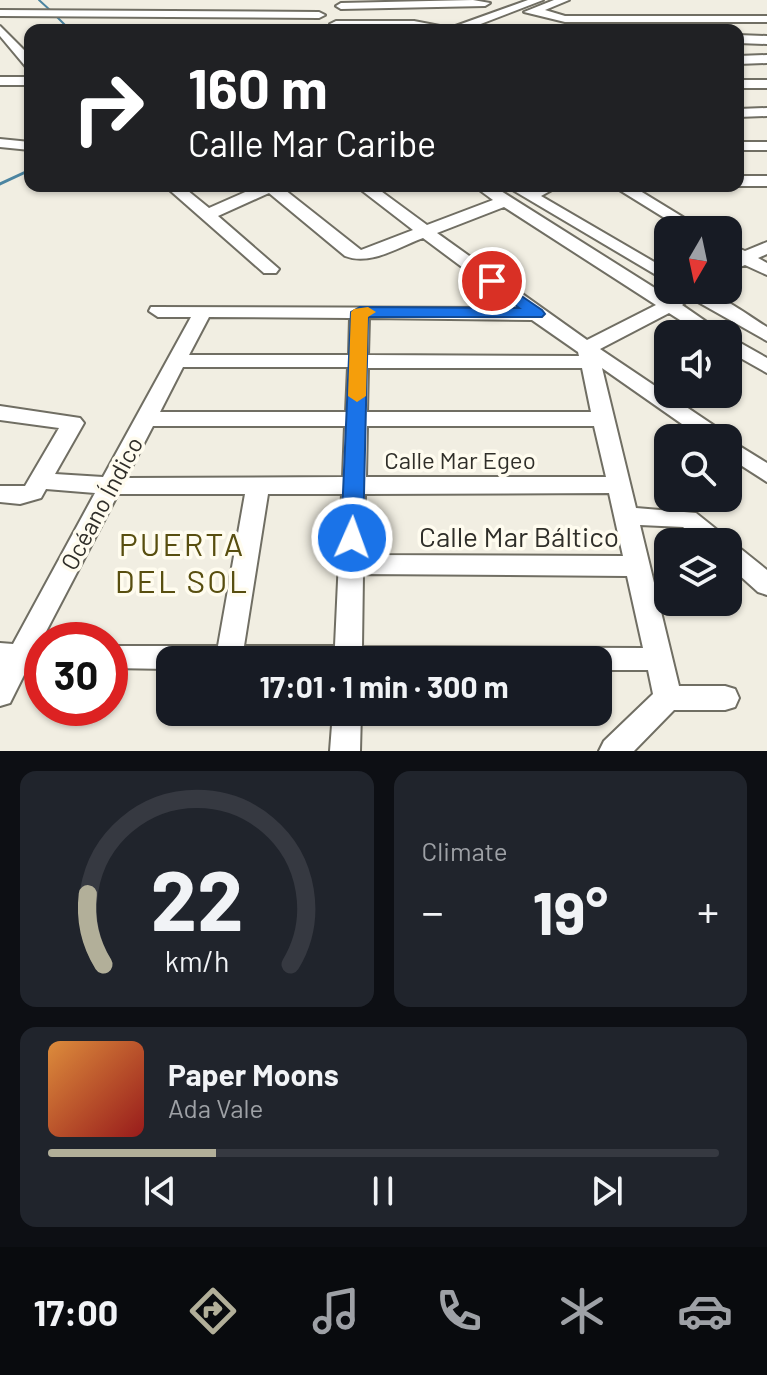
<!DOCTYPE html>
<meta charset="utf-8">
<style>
body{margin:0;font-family:Barlow,sans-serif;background:#20242c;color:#f1f3f6;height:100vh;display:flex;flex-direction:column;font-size:30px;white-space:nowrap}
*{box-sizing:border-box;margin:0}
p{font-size:26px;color:#9ea1a6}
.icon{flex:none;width:44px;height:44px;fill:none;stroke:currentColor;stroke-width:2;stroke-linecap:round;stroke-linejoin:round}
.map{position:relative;height:751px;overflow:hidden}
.drawer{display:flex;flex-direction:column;gap:20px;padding:20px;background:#0d0f14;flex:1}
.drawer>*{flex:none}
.guide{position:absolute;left:24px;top:24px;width:720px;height:168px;border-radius:16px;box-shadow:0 2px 6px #0004;background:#202124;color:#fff;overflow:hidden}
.needle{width:52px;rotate:189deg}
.fabs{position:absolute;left:654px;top:216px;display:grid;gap:16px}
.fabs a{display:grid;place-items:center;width:88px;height:88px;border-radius:16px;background:#171b24;box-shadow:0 2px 6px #0004;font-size:40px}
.speed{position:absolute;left:24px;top:622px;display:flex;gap:16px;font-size:40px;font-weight:700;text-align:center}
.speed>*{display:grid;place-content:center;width:104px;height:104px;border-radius:50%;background:#171b24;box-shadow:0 2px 6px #0004;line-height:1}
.speed .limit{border:12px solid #d22;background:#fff;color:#111}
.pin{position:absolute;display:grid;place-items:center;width:68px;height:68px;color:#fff;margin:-34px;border:4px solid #fff;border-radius:50%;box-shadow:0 2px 8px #0007}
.me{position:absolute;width:88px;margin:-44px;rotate:2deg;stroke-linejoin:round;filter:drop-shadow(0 0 6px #0008)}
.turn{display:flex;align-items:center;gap:28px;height:168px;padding:0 32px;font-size:36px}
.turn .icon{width:104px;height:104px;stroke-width:2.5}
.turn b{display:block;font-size:56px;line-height:68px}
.big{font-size:60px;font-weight:700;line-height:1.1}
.drawer .tile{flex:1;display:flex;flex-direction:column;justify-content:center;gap:12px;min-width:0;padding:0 28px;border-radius:16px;background:#20242c}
.drawer .dial{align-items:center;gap:0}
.dial svg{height:208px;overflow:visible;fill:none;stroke:#363941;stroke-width:7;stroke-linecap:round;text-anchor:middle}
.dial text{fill:#f1f3f6;stroke:none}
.song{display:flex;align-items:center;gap:24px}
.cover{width:96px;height:96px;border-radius:12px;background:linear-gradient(135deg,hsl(30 70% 55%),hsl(0 70% 35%))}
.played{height:8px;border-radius:4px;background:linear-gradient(90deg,#b2af99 25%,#363941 25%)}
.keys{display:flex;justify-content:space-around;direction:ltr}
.heat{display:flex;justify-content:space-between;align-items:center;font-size:44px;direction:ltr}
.drawer .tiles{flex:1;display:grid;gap:20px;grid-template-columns:1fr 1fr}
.tile:last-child{grid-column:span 2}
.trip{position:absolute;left:156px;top:646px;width:456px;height:80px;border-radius:16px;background:#171b24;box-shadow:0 2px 6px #0004;font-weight:700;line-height:80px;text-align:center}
.tab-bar{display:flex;height:128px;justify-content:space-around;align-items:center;background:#090b0e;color:#9ea1a6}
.tab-bar .icon{width:56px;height:56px}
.tab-bar .on{color:#b2af99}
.tab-bar b{font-size:36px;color:#f1f3f6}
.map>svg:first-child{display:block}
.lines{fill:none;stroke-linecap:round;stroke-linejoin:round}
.stream-far1{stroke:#4c85a1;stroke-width:2}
.stream{stroke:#4c85a1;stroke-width:3}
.minor-casing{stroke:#706e63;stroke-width:4}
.minor{fill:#fff;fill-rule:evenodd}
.route{fill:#1a73e8;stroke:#114b97;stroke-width:2}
.slow{fill:#f59e0b}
.labels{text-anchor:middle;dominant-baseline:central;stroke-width:7;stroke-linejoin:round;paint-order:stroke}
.street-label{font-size:24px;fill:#2f2e29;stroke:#fffcef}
.near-street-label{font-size:28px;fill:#2f2e29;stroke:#fffcef}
.near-neighbourhood-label{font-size:32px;letter-spacing:2px;fill:#584e0f;stroke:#fffcef}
</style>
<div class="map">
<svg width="767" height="751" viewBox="0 0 767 751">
<rect width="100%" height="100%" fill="#f1eee2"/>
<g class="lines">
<path class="stream-far1" d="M39,0L51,11
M55,15L70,30"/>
<path class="stream" d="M0,184L30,170"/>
<defs>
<path id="minor" d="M473,0L490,3L485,6L341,9L336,6L341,3Z
M528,0H543L465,30L336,27L330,24L336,21H414L450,28Z
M554,0H569L545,10L565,16H767V22H565L524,12Z
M0,10L319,12L325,15L319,18L0,16Z
M0,26L30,56V68L26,67L0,36Z
M738,35L767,36V44L738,43Z
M767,55V63L738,64V56Z
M0,77H30V85H0Z
M738,80H767V88H738Z
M767,108V116L738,117V109Z
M0,139L30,142V150L0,147Z
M738,142H767V150H738Z
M738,176H767V186H738Z
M165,186H182L209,208L259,186H280L361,250L413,230L356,186H374L427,225L493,200L474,186H493L669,297C699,274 740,311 767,327V341L691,298L682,305L724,334H702L669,313L600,349L725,433L728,438H702L602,368L636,508L696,513L767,570V595L758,592L728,565V542H701L683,527L640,525L679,686H725L735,689L739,698L735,707L725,710H674L634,751H599L604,741L653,694L648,670H598V660H170V669L110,668V646H218L245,494H118L39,645L42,646V668L28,667L10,703L0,706V643L13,644L95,493L46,489L41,498L20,504L0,502V486H25L59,428L0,420V406L80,418L84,423L55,474L103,477L191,317H158L149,311L151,307L517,308L423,238C399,247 370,266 345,256L269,193L218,216L279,269L276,273H264ZM504,207L656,305L587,340L437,233ZM209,317L350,318L349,355H189ZM369,318L532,320L578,352L579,356L368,355ZM183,367H348L346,412H160ZM368,368H582L591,412H367ZM153,426H345L343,477L126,478ZM367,426H594L606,477H366ZM609,493L623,556L364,555L365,494ZM268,494H342L335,646H244ZM363,574L627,576L643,648L362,647Z
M506,186L530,189L559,186L541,196L668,270V282Z
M613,186H632L704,230H684Z
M767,242V254L758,258L767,263V275L745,265L728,272V260L732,258L728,256V244L745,251Z
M728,336L767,358V373L728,351Z
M728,439L767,463V482L728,457Z
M333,712H361L360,751H330Z"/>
</defs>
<use href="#minor" class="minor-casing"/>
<use href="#minor" class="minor"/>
</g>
<path class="route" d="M492,276L542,310L545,314L542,317H368L363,538L360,544L352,546L344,544L341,538L351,312L360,307L519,308L487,284V278Z"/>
<path class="slow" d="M368,307L376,312L368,317L366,396L357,402L348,396L351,312L354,309Z"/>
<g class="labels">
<g class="street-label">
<text x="460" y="459">Calle Mar Egeo</text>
<text transform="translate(101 503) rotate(-62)">Océano Índico</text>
</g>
<g class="near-street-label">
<text x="519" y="536">Calle Mar Báltico</text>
</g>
<g class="near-neighbourhood-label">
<text x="182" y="543">PUERTA<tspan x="182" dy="37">DEL SOL</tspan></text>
</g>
</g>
</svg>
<div class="fabs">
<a><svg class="needle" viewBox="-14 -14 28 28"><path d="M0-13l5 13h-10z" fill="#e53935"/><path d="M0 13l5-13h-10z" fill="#9ea1a6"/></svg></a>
<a><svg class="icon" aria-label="sound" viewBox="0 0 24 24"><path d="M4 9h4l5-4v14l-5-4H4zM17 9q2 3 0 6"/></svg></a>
<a><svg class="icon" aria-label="search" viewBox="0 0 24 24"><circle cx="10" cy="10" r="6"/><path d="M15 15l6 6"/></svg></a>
<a><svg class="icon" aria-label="layers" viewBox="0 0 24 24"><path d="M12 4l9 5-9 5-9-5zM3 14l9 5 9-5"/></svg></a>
</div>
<div class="speed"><div class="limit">30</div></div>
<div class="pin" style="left:492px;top:281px;background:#d93025"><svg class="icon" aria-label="arrive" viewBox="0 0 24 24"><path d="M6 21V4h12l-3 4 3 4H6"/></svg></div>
<svg class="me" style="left:352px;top:538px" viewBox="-20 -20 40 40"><circle r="17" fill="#1a73e8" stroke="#fff" stroke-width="3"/><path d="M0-11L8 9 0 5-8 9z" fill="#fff"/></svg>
<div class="trip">17:01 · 1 min · 300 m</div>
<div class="guide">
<div class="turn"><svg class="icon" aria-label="right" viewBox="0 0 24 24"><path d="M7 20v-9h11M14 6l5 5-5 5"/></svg><div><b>160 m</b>Calle Mar Caribe</div></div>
</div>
</div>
<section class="drawer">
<div class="tiles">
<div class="tile dial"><svg viewBox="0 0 100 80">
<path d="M14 69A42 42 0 1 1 86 69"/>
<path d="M14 69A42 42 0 0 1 8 42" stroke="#b2af99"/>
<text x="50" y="56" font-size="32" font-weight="700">22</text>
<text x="50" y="72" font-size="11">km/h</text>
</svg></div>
<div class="tile"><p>Climate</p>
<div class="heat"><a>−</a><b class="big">19°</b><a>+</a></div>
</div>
<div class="tile">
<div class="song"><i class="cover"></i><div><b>Paper Moons</b><p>Ada Vale</p></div></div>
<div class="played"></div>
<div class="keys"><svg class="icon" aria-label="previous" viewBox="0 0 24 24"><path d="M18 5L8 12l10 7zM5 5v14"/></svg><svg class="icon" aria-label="pause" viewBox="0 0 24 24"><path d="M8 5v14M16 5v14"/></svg><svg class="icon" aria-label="next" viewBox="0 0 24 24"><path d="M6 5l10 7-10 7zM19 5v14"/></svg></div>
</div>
</div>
</section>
<nav class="tab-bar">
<b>17:00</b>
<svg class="icon on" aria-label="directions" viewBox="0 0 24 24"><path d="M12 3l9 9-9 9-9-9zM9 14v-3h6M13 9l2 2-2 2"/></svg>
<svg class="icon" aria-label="music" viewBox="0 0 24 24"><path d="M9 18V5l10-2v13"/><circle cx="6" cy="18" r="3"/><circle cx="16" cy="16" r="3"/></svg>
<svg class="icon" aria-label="phone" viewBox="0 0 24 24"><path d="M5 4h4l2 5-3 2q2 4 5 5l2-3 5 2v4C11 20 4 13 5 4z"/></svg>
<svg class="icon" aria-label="climate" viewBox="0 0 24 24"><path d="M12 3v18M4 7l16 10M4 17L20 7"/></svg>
<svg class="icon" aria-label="car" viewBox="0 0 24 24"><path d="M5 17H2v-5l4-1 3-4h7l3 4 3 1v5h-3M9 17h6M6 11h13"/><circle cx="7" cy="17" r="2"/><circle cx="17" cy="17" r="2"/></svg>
</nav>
